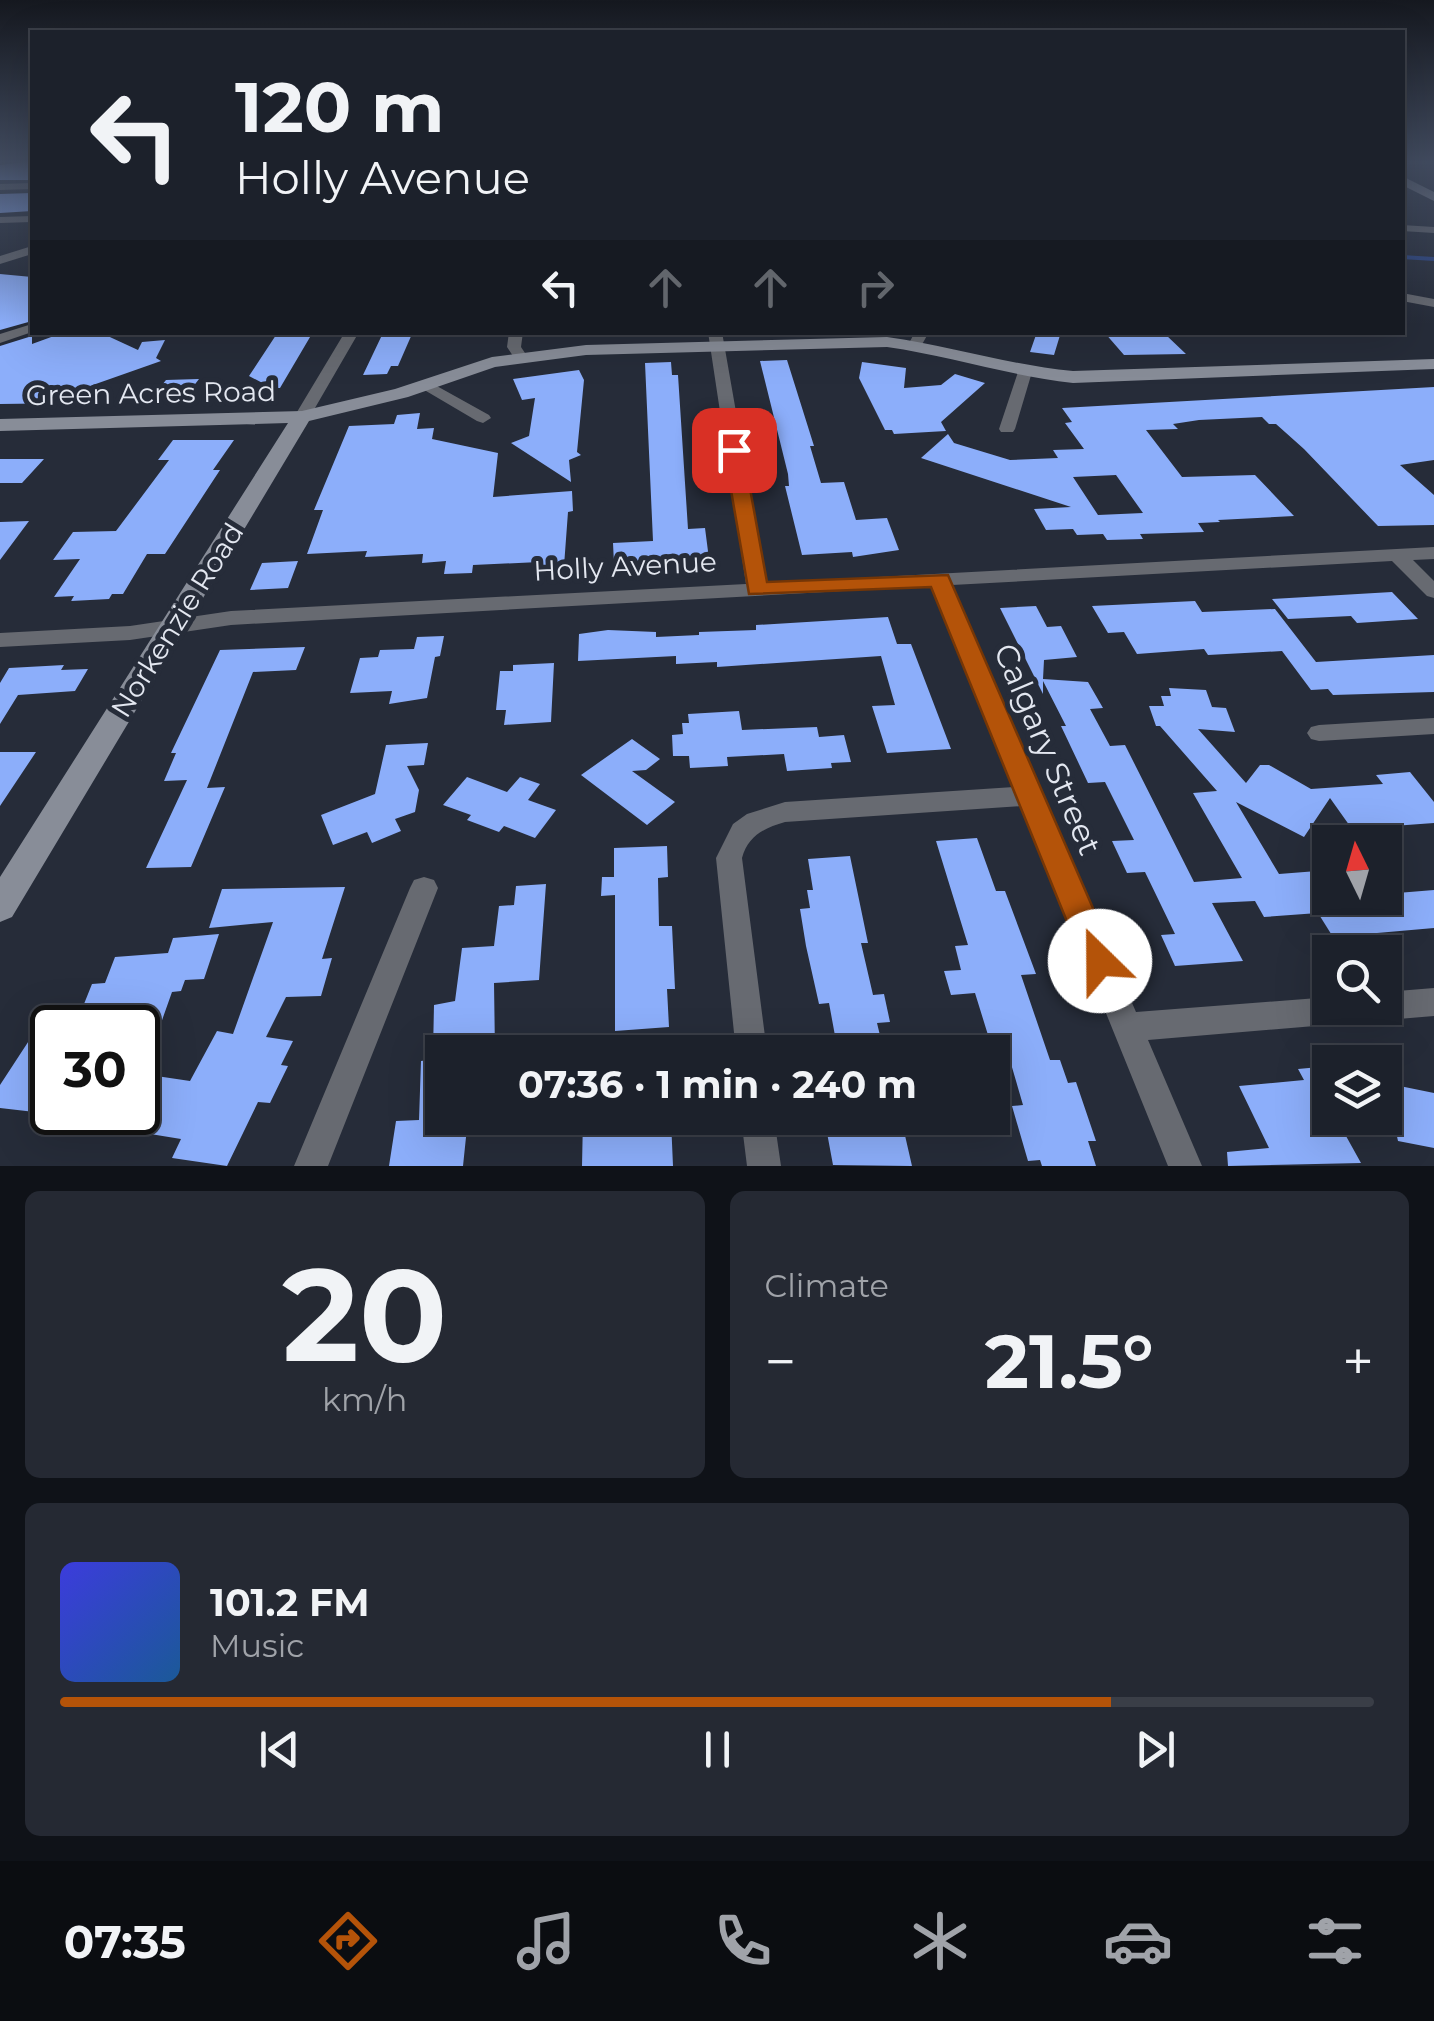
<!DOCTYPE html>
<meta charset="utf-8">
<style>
body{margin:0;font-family:Montserrat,sans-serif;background:#252933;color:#f1f3f6;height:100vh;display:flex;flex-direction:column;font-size:38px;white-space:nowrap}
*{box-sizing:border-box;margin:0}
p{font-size:32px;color:#a0a3a9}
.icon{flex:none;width:55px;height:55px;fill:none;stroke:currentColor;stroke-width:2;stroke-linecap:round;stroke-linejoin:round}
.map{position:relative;height:1166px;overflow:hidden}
.drawer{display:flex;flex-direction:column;gap:25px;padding:25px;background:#0f1218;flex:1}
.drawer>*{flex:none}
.top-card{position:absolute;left:30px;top:30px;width:1375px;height:305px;border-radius:0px;box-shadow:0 10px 40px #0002,0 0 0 2px #3a3e47;background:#1c212b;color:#f1f3f6;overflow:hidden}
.needle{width:65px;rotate:355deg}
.tools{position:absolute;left:1312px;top:825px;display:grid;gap:20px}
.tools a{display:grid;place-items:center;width:90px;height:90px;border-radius:0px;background:#1c212b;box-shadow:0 10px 40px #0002,0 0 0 2px #3a3e47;font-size:50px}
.speed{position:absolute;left:30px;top:1005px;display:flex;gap:20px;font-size:50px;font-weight:700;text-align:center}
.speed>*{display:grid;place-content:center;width:130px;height:130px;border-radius:50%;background:#1c212b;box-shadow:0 10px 40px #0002,0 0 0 2px #3a3e47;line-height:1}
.speed .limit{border:5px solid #111;border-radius:15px;background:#fff;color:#111}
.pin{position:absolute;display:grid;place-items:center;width:85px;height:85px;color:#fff;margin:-42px;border-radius:20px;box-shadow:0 5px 15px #0006}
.me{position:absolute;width:110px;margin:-55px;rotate:337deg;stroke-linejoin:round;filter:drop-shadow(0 0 8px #0008)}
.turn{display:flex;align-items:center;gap:35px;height:210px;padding:0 40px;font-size:45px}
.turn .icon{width:130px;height:130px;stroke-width:2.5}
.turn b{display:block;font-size:70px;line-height:85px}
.lanes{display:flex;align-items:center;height:95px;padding:0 40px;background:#0003;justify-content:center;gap:50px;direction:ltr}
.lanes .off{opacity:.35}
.big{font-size:75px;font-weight:700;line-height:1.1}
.drawer .widget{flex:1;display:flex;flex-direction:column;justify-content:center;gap:15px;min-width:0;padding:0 35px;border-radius:15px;background:#252933}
.drawer .dial{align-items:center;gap:0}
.dial b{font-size:130px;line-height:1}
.song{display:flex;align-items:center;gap:30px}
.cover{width:120px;height:120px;border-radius:15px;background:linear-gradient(135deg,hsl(240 70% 55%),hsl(210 70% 35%))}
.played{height:10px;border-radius:5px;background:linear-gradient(90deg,#b45309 80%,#3a3e47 80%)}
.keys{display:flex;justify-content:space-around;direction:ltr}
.heat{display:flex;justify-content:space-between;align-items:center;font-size:55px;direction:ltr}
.drawer .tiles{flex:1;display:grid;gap:25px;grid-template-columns:1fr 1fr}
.widget:last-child{grid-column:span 2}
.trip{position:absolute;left:425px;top:1035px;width:585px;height:100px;border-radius:0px;background:#1c212b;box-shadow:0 10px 40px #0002,0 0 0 2px #3a3e47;font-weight:700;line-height:100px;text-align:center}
.dock{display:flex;height:160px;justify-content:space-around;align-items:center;background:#0b0d11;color:#a0a3a9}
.dock .icon{width:70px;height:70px}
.dock .on{color:#b45309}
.dock b{font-size:45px;color:#f1f3f6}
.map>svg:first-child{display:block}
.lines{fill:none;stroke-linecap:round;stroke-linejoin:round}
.stream{stroke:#2c478a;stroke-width:4}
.building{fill:#8caefa;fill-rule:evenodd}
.street{fill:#676a71;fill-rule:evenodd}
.secondary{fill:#888d98;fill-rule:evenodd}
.route{fill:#b45309;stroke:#753606;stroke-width:2.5}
.labels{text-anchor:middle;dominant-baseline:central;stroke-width:10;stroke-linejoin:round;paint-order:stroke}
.street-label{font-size:28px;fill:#e3e7f0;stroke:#262c39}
.near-street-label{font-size:32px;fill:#e3e7f0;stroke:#262c39}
</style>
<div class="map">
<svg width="1434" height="1166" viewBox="0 0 1434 1166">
<rect width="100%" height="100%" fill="#262c39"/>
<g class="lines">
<path class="stream" d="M1402,257L1434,259"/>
</g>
<path class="building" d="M32,161V180H0V165Z
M32,193V211L0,213V194Z
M0,274L32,277V321L0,330Z
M65,332H99L138,350L142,342L165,340L156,358L161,361L90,386L91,395H83L76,403L0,404V346L32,336V344Z
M278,332H313L280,388H272L249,376Z
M1037,332H1061L1054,355L1030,352Z
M1104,332L1166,335L1186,354L1124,355Z
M412,334L398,366H391L387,374L363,375L382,335Z
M787,360L814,446H810L821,483L844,482L856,520L887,518L899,550L853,557L852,552L802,555L785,486H789L788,474L760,361Z
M671,362L672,375H678L688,529L705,528L709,559L614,564L613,543L653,541L645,363Z
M862,362L906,368L904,388L941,385L955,374L985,383L941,422L946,431L894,434L892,430H885L859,378Z
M579,370L584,380L577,452L581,455L569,460L571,482L511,443L529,436L535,398L522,400L513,379Z
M199,379L183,400H150L166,380Z
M1434,387V460L1400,465L1434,495V525L1378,526L1304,449L1276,424H1269L1262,417L1199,420L1173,424L1178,429L1146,430L1182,477L1255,475L1294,516L1218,520L1220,522L1198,523L1204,532L1140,534L1143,539L1107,540L1103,534L1077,535L1073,529L1046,530L1034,509L1071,507L921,458L948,434L954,443L1010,460L1058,458L1053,450L1084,449L1065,423L1072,422L1062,408ZM1116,475L1143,513L1098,515L1073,477Z
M420,413L417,429L434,428L432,439L498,453L493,497L572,491L573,511L568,512L564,566L539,567V562L473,565L472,573L444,574L446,561L422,563L423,554L365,557L367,551L307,554L323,510H314L349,426L394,424L397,415Z
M173,440H234L213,470H220L165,554H147L123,594H112L109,599L71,601L74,596L54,597L80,559L53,560L73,532L116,531L169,460H158Z
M0,459H44L22,483H0Z
M29,521L0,560V522Z
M298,561L288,588L250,590L262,563Z
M1392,592L1418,619L1357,623L1351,616L1288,619L1272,599Z
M1195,601L1202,612L1275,609L1316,662L1434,655V692L1333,695L1328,689L1311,690L1282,651L1208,655L1204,649L1137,654L1124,632L1108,633L1092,606Z
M1036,606L1047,627L1061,626L1077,657L1044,660L1043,679L1088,682L1103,708L1090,709L1110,746L1125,745L1194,882L1242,878L1193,793L1217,791L1160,726H1156L1149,706H1164L1161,696H1171L1169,688L1206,690L1212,707L1226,708L1235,732L1198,729L1246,783L1260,765H1269L1311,789L1383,784L1376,775L1410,772L1434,802V823L1352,829L1330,798L1304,837L1236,802L1279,874L1330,870V898H1385V894L1434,890V928L1377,933L1383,942L1338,945L1318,913L1264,917L1255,901L1212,903L1243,961L1175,966L1161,935L1175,934L1145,872L1127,873L1112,841L1134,840L1105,782L1088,783L1061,726H1066L1043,681V694L1000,608Z
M888,617L897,644H911L951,749L887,753L872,706L895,705L881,656L717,667V662L676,664V656L578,661L579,634L608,630L656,632V637L699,635V632L756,630V625Z
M444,636L440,656L435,657L427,698L389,704L392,691L350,693L360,658L378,657L380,650L414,649L417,637Z
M305,647L296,670L253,672L207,788L225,787L191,867L146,868L187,780L164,781L176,753H171L220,650Z
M554,663L551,722L504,725L506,710H496L500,671H513V665Z
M64,665L61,670L88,669L75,691L18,695L0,724V683L9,668Z
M739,711L742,730L817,727L819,737L844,735L851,762L831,763L832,768L787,771L784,754L727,757L728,766L690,768L689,756H673L672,735L683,734L682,723H689L688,714Z
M632,739L660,759L646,770L632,771L675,802L647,825L581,775Z
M428,743L424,765L407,766L419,790L415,812L395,819L401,831L372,843L367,832L333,845L321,815L375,794L386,745Z
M0,752H36L0,806Z
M467,777L507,792L520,777L540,784L528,800L556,810L535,838L504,826L499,832L467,820L471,815L443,805Z
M977,838L996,891H1005L1036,974L1021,975L1050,1060H1060L1068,1083L1076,1082L1096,1141H1088L1096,1166H1042L1040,1160L1028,1161L1012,1106L1023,1105L1002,1033L988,1035L975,993L951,995L944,971L961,970L955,946L968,945L936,841Z
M667,846L668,877L658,878L659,926H672L675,989H667L669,1027L615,1031V895L601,896L602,877H614V848Z
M850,856L868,943H861L873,995L884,994L890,1022L877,1023L884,1052H838L829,1003L819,1004L806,946L800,909L810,908L807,890H813L808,859Z
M546,884L539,980L494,983L495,1052H433L434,1005L455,1001L462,948L494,946L499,906L514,905L516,886Z
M345,887L322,959L332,958L321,996L286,997L266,1037L293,1041L281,1065L288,1066L270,1103L258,1102L227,1166L172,1158L181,1139L138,1132V1019L76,1024L92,984L105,983L115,957L168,953L173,938L219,934L204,979L185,980L181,991L172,992L143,1074L190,1081L217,1031L233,1034L273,922L209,928L222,889Z
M32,1036L52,1039V1114L0,1108V1085Z
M442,1058V1118H468L463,1166H389L396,1121L419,1120L421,1061Z
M1330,1066V1118H1336L1361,1163L1228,1166L1227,1152L1269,1148L1239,1086L1304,1080L1298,1069Z
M1385,1083L1434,1093V1148L1398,1141Z
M583,1118L671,1120L673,1166H582Z
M838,1118H901L912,1166L833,1165L825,1122L838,1121Z"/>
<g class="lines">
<path class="street" d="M32,183V189L0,190V184Z
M32,216V222L0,223V217Z
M1402,225L1434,227V233L1402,231Z
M32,246V254L0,264V256Z
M1402,293L1434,299V307L1402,301Z
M32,324V332L0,343V334Z
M345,332H359L308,420H296L294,417Z
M509,332H523L521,347L527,356L525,359H515L507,347Z
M708,332H722L766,583L1434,547V559L1413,560L1434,581V598L1427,596L1392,561L952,585L1136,1012L1330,997V1008H1385V992L1434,988V1016L1148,1040L1202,1166H1168L1022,806L785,822C764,828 748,836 742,858L767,1052H736L716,858L733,824L747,814L785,802L1014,787L933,586L231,625L130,640L0,647V633L130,626L231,611L746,584Z
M915,332H929L920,348L915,349L908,345Z
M1025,368L1032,372L1015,429L1013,432H1001L999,429L1018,372Z
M426,380L489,415L491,418L483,423L477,421L421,388L418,385Z
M1434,718V734L1319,741L1311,739L1307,733L1311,727L1319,725Z
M424,877L434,880L438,888L328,1166H294L410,888L414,880Z
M741,1118H774L781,1166H747Z"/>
<path class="secondary" d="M1402,176L1434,192V201L1402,185Z
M887,337C950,346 1010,365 1073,371L1434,359V369L1073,383C1010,376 950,356 887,347L586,355L495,367L408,397L309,421L12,917L0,922V877L288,423L0,431V419L302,411L395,389L492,357L586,345Z"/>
</g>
<linearGradient id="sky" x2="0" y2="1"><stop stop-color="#15181f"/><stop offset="0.5" stop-color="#414b5f"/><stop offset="1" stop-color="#414b5f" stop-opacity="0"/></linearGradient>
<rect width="1434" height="324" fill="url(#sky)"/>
<path class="route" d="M734,444L743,450L767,582L948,575L1116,961L1111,971L1100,975L1088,971L1083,961L931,587L749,594L724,450Z"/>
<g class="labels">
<g class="street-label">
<text transform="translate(151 393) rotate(-1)">Green Acres Road</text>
<text transform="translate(625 566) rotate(-3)">Holly Avenue</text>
<text transform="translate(177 620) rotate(-58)">Norkenzie Road</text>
</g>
<g class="near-street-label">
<text transform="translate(1048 749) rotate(67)">Calgary Street</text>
</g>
</g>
</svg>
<div class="tools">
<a><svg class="needle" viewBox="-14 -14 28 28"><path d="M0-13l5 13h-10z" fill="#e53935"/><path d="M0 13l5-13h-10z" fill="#a0a3a9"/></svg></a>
<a><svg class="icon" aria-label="search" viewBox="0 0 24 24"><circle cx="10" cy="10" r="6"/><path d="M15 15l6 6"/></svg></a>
<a><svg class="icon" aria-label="layers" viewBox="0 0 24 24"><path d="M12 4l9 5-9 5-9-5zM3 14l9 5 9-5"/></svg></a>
</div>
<div class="speed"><div class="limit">30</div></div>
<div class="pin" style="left:734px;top:450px;background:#d93025"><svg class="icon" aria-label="arrive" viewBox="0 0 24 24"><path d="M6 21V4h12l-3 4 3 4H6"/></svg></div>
<svg class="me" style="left:1100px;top:961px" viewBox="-20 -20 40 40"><circle r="19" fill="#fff"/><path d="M0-13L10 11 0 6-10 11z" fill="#b45309"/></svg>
<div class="trip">07:36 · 1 min · 240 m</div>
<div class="top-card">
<div class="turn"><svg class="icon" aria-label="left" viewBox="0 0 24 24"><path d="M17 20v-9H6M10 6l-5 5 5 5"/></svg><div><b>120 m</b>Holly Avenue</div></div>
<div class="lanes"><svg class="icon" aria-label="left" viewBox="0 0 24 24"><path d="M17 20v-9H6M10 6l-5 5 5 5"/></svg><svg class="icon off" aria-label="ahead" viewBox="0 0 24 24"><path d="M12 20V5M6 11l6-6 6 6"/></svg><svg class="icon off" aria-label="ahead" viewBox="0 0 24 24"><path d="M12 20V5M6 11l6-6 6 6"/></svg><svg class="icon off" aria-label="right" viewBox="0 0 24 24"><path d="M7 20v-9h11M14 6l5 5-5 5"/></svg></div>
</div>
</div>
<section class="drawer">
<div class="tiles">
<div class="widget dial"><b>20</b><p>km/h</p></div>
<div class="widget"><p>Climate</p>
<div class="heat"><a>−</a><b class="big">21.5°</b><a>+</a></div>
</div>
<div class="widget">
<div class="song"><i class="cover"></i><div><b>101.2 FM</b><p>Music</p></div></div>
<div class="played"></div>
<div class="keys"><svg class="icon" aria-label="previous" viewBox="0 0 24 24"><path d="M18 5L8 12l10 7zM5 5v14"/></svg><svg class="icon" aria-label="pause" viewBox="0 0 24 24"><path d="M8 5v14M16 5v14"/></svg><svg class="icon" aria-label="next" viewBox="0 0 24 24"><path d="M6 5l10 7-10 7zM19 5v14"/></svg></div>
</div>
</div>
</section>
<nav class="dock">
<b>07:35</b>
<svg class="icon on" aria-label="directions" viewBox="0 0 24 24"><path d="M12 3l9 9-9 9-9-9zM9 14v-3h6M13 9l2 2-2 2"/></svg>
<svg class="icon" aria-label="music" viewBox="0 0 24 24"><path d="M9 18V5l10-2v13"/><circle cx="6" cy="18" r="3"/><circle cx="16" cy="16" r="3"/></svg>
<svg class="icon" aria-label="phone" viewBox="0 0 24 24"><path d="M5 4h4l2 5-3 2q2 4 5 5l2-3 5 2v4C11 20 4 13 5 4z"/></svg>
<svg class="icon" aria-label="climate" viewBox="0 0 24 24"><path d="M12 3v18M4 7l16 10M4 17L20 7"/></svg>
<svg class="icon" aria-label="car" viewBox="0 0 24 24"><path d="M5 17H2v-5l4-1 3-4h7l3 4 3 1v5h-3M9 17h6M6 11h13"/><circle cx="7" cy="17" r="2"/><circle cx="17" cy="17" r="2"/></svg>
<svg class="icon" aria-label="filters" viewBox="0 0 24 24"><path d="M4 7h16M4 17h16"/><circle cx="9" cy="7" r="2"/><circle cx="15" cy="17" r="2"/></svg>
</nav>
